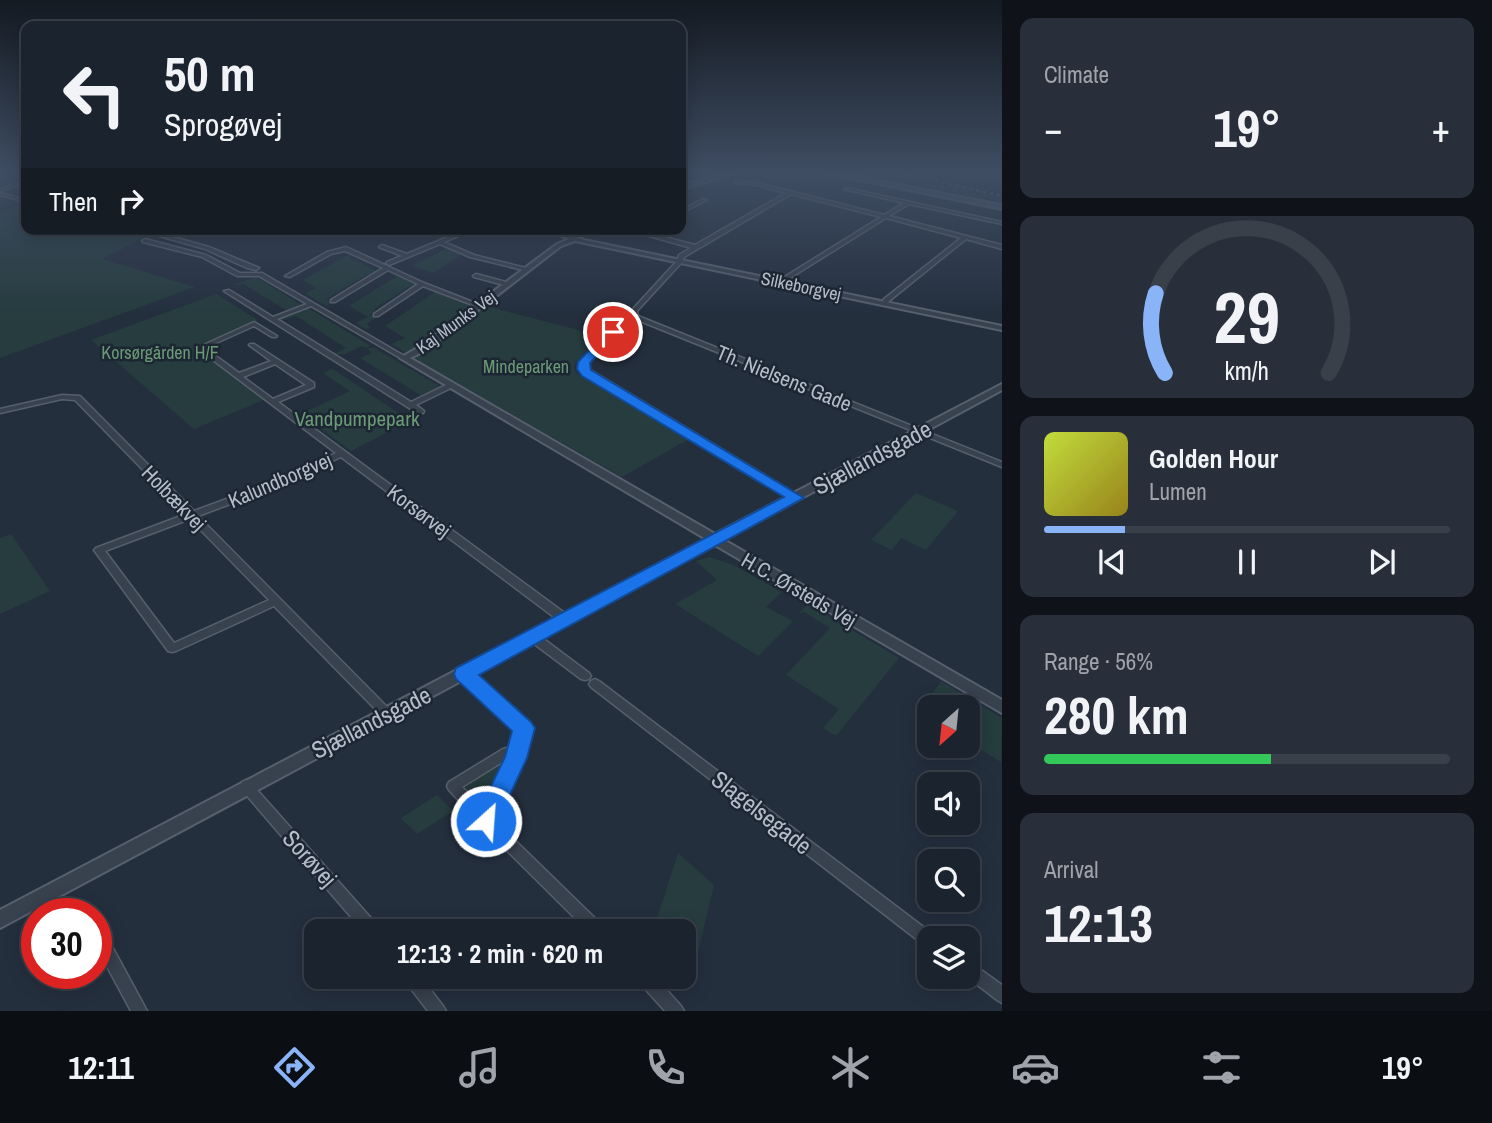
<!DOCTYPE html>
<meta charset="utf-8">
<style>
body{margin:0;font-family:"Archivo Narrow",sans-serif;background:#282f3a;color:#f1f3f6;height:100vh;display:flex;flex-direction:column;font-size:26px;white-space:nowrap}
*{box-sizing:border-box;margin:0}
p{font-size:23px;color:#a0a4aa}
.icon{flex:none;width:38px;height:38px;fill:none;stroke:currentColor;stroke-width:2;stroke-linecap:round;stroke-linejoin:round}
.map{position:relative;flex:1;overflow:hidden}
.drawer{display:flex;flex-direction:column;gap:18px;padding:18px;background:#0f1319;width:490px}
.drawer>*{flex:none}
.hud{position:absolute;left:21px;top:21px;width:665px;height:214px;border-radius:14px;box-shadow:0 4px 18px #0003,0 0 0 2px #39404a;background:#1b232e;color:#f1f3f6;overflow:hidden}
.needle{width:46px;rotate:207deg}
.tools{position:absolute;left:917px;top:695px;display:grid;gap:14px}
.tools a{display:grid;place-items:center;width:63px;height:63px;border-radius:14px;background:#1b232e;box-shadow:0 4px 18px #0003,0 0 0 2px #39404a;font-size:35px}
.speed{position:absolute;left:21px;top:898px;display:flex;gap:14px;font-size:35px;font-weight:700;text-align:center}
.speed>*{display:grid;place-content:center;width:91px;height:91px;border-radius:50%;background:#1b232e;box-shadow:0 4px 18px #0003,0 0 0 2px #39404a;line-height:1}
.speed .limit{border:10px solid #d22;background:#fff;color:#111}
.pin{position:absolute;display:grid;place-items:center;width:60px;height:60px;color:#fff;margin:-30px;border:4px solid #fff;border-radius:50%;box-shadow:0 2px 7px #0007}
.me{position:absolute;width:77px;margin:-38px;rotate:26deg;stroke-linejoin:round;filter:drop-shadow(0 0 5px #0008)}
.turn{display:flex;align-items:center;gap:24px;height:147px;padding:0 28px;font-size:32px}
.turn .icon{width:91px;height:91px;stroke-width:2.5}
.turn b{display:block;font-size:49px;line-height:60px}
.then{display:flex;align-items:center;height:66px;padding:0 28px;background:#0003;gap:14px;font-size:26px}
.big{font-size:52px;font-weight:800;line-height:1.1}
.drawer .card{flex:1;display:flex;flex-direction:column;justify-content:center;gap:10px;min-width:0;padding:0 24px;border-radius:14px;background:#282f3a}
.drawer .dial{align-items:center;gap:0}
.dial svg{height:182px;overflow:visible;fill:none;stroke:#39404a;stroke-width:7;stroke-linecap:round;text-anchor:middle}
.dial text{fill:#f1f3f6;stroke:none}
.song{display:flex;align-items:center;gap:21px}
.cover{width:84px;height:84px;border-radius:10px;background:linear-gradient(135deg,hsl(70 70% 55%),hsl(50 70% 35%))}
.played{height:7px;border-radius:4px;background:linear-gradient(90deg,#8ab4f8 20%,#39404a 20%)}
.keys{display:flex;justify-content:space-around;direction:ltr}
.heat{display:flex;justify-content:space-between;align-items:center;font-size:38px;direction:ltr}
.charge{height:10px;border-radius:5px;background:linear-gradient(90deg,#34c759 56%,#39404a 0)}
.trip{position:absolute;left:304px;top:919px;width:392px;height:70px;border-radius:14px;background:#1b232e;box-shadow:0 4px 18px #0003,0 0 0 2px #39404a;font-weight:800;line-height:70px;text-align:center}
.menu{display:flex;height:112px;justify-content:space-around;align-items:center;background:#0b0e12;color:#a0a4aa}
.menu .icon{width:49px;height:49px}
.menu .current{color:#8ab4f8}
.menu b{font-size:32px;color:#f1f3f6}
main{display:flex;flex:1;min-height:0}
.map>svg:first-child{display:block}
.green{fill:#263c3f}
.lines{fill:none;stroke-linecap:round;stroke-linejoin:round}
.minor-casing{stroke:#565f6c;stroke-width:3}
.tertiary-casing{stroke:#565f6c;stroke-width:4}
.secondary-casing{stroke:#565f6c;stroke-width:4}
.minor{fill:#38414e;fill-rule:evenodd}
.tertiary{fill:#38414e;fill-rule:evenodd}
.secondary{fill:#465061;fill-rule:evenodd}
.rail{stroke:#5a6575;stroke-width:2;stroke-dasharray:3.5 3.5;stroke-linecap:butt}
.route{fill:#1a73e8;stroke:#114b97;stroke-width:2}
.labels{text-anchor:middle;dominant-baseline:central;stroke-width:5;stroke-linejoin:round;paint-order:stroke}
.far-street-label{font-size:18px;fill:#b4bcc9;stroke:#1d2633}
.far-park-label{font-size:18px;fill:#6b9a76;stroke:#1d2633}
.street-label{font-size:21px;fill:#b4bcc9;stroke:#1d2633}
.park-label{font-size:21px;fill:#6b9a76;stroke:#1d2633}
.near-street-label{font-size:24px;fill:#b4bcc9;stroke:#1d2633}
</style>
<main>
<div class="map">
<svg width="1002" height="1011" viewBox="0 0 1002 1011">
<rect width="100%" height="100%" fill="#242f3e"/>
<path class="green" d="M854,173L924,184L946,185L1002,198V202Z
M26,203V229H126L148,235L102,259L195,287L0,358V213Z
M448,248L462,254L433,273L412,266Z
M350,254L349,257L378,272L373,275L368,274L326,299L332,303L326,306L305,293L316,288L303,280Z
M399,275L418,284L413,288L408,287L374,309L376,310L370,315L377,317L367,324L370,328L365,329L355,323L368,317L349,306Z
M256,277L301,305L286,310L243,284L230,286Z
M435,292L471,306L415,348L405,352L391,344L405,338L385,326Z
M216,294L258,320L196,349L266,399L194,429L91,340Z
M486,306L601,336L576,362L574,368L577,374L689,439L622,477L420,362L414,356L428,349Z
M308,308L371,346L365,348L362,346L345,354H334L346,348L296,316L282,321L280,318Z
M373,347L441,387L422,396L360,358L372,353L367,349Z
M331,369L336,371L410,421L351,451L301,414L350,391L323,373Z
M916,493L958,511L926,550L901,538L892,550L871,540Z
M11,534L50,591L0,614V538Z
M710,557L733,565L782,592L766,607L793,621L758,656L675,604L717,580L696,561Z
M808,604L899,658L836,736L823,728L839,709L786,675L830,628L804,612L798,614Z
M941,681L1002,718L1001,762L968,742V707H929V718L919,711Z
M500,764L507,768L491,798L474,802L464,788Z
M437,795L453,811L417,834L401,818Z
M678,853L714,885L692,979L684,976V931H653Z"/>
<g class="lines">
<defs>
<path id="minor" d="M26,181V183L0,191V189Z
M735,181L758,183L884,215L904,203L844,189L846,188L1002,222V224L909,204L889,216L1002,245V249L966,239L889,301L887,305L885,306L882,304L884,299L961,238L886,218L782,283H778V281L881,217L791,194L684,257L682,262L637,311L638,316L1002,462V467L635,319L626,321L587,363V368L799,496L800,498L796,501L581,370L580,369L582,362L622,319L632,316V310L677,261L679,255L691,248L639,233V231L643,229H649L646,232L695,245L786,193L758,185L737,183Z
M0,193L26,200V202L0,195Z
M703,199L707,200L681,213V210Z
M135,229H144L209,247L259,268L256,270L247,268L205,249Z
M467,229H474L444,242L474,255L530,269L527,271L470,257L440,244L389,265L386,263L387,262L402,256L379,247L382,245L407,254Z
M145,239L206,255L240,273H262L406,357V359H402L311,306L277,319L411,402L448,384H451L455,386L416,405L424,411L423,413H417L224,291L229,290L273,317L307,304L259,276H237L202,257L143,242L142,241Z
M346,247L424,283L483,306L478,307L423,286L378,316H374V314L418,284L388,270L335,302H331V300L383,268L345,251L331,254L290,277L285,276L327,252Z
M476,274L510,283L511,284L508,286L474,277L473,276Z
M254,322L277,336L276,337H272L254,326L205,348L239,373L271,361L249,345L250,344H254L314,383V387L278,402L570,617L571,620L570,623L566,624L562,623L341,457L273,488L198,516L391,711L393,714L391,717L387,719L383,717L274,606L176,651L172,652L168,651L94,550L96,548L186,514L75,400L62,399L0,413V409L62,395L80,396L194,511L267,484L336,453L197,348ZM275,364L306,385L273,399L243,377ZM190,519L269,600L174,643L105,551Z
M533,633L537,634L589,673L591,676L589,679L585,680L581,679L529,640L528,637L529,634Z
M464,670L468,671L528,726L530,730L522,758L493,819L603,926L605,931H588L481,825L449,790L447,786L449,782L503,749L507,748L512,750L518,732L460,677L458,674L460,671ZM507,759L509,760L485,810L462,787Z
M595,679L599,681L934,935L935,938H929V947L924,945L591,687L589,684L591,681Z
M246,780L250,782L378,926L380,931H363L242,790L240,786L242,782Z
M86,905L91,907L94,914H80L81,907Z
M96,924L101,926L147,1011H131L96,946Z
M968,962L973,964L1002,985V1003L997,1000L966,976H968Z
M403,976H420L443,1006L446,1011H428L405,981Z
M636,976H654L681,1006L684,1011H665L638,981Z"/>
<path id="tertiary" d="M545,229H554L584,240L1002,326V330L575,241L561,246L425,351L410,358L715,534L1002,384V390L724,540L1002,700V713L715,545L0,928V910L706,539L400,358L419,347L557,244L569,239Z"/>
<path id="secondary" d="M724,173H733L681,190V186Z
M826,173H838L1002,205V209Z
M527,229H551L552,230L548,232Z"/>
</defs>
<use href="#minor" class="minor-casing"/>
<use href="#tertiary" class="tertiary-casing"/>
<use href="#secondary" class="secondary-casing"/>
<use href="#minor" class="minor"/>
<use href="#tertiary" class="tertiary"/>
<use href="#secondary" class="secondary"/>
<path class="rail" d="M901,173L1002,196"/>
</g>
<linearGradient id="sky" x2="0" y2="1"><stop stop-color="#141a22"/><stop offset="0.55" stop-color="#3f4d63"/><stop offset="1" stop-color="#3f4d63" stop-opacity="0"/></linearGradient>
<rect width="1002" height="314" fill="url(#sky)"/>
<path class="route" d="M609,329L619,332L590,363L591,370L804,498L479,675L531,722L535,728L527,758L494,829L486,832L477,829L474,821L505,757L512,731L456,679L454,674L456,668L784,497L582,376L577,369L578,362Z"/>
<g class="labels">
<g class="far-street-label">
<text transform="translate(801 286) rotate(12)">Silkeborgvej</text>
<text transform="translate(456 322) rotate(-36)">Kaj Munks Vej</text>
</g>
<g class="far-park-label">
<text x="160" y="352">Korsørgården H/F</text>
<text x="526" y="366">Mindeparken</text>
</g>
<g class="street-label">
<text transform="translate(784 378) rotate(22)">Th. Nielsens Gade</text>
<text transform="translate(280 480) rotate(-23)">Kalundborgvej</text>
<text transform="translate(174 498) rotate(46)">Holbækvej</text>
<text transform="translate(419 511) rotate(37)">Korsørvej</text>
<text transform="translate(799 590) rotate(30)">H.C. Ørsteds Vej</text>
</g>
<g class="park-label">
<text x="357" y="418">Vandpumpepark</text>
</g>
<g class="near-street-label">
<text transform="translate(872 457) rotate(-28)">Sjællandsgade</text>
<text transform="translate(371 722) rotate(-27)">Sjællandsgade</text>
<text transform="translate(762 812) rotate(38)">Slagelsegade</text>
<text transform="translate(310 858) rotate(48)">Sorøvej</text>
</g>
</g>
</svg>
<div class="tools">
<a><svg class="needle" viewBox="-14 -14 28 28"><path d="M0-13l5 13h-10z" fill="#e53935"/><path d="M0 13l5-13h-10z" fill="#a0a4aa"/></svg></a>
<a><svg class="icon" aria-label="sound" viewBox="0 0 24 24"><path d="M4 9h4l5-4v14l-5-4H4zM17 9q2 3 0 6"/></svg></a>
<a><svg class="icon" aria-label="search" viewBox="0 0 24 24"><circle cx="10" cy="10" r="6"/><path d="M15 15l6 6"/></svg></a>
<a><svg class="icon" aria-label="layers" viewBox="0 0 24 24"><path d="M12 4l9 5-9 5-9-5zM3 14l9 5 9-5"/></svg></a>
</div>
<div class="speed"><div class="limit">30</div></div>
<div class="pin" style="left:613px;top:332px;background:#d93025"><svg class="icon" aria-label="arrive" viewBox="0 0 24 24"><path d="M6 21V4h12l-3 4 3 4H6"/></svg></div>
<svg class="me" style="left:486px;top:821px" viewBox="-20 -20 40 40"><circle r="17" fill="#1a73e8" stroke="#fff" stroke-width="3"/><path d="M0-11L8 9 0 5-8 9z" fill="#fff"/></svg>
<div class="trip">12:13 · 2 min · 620 m</div>
<div class="hud">
<div class="turn"><svg class="icon" aria-label="left" viewBox="0 0 24 24"><path d="M17 20v-9H6M10 6l-5 5 5 5"/></svg><div><b>50 m</b>Sprogøvej</div></div>
<div class="then">Then<svg class="icon" aria-label="right" viewBox="0 0 24 24"><path d="M7 20v-9h11M14 6l5 5-5 5"/></svg></div>
</div>
</div>
<section class="drawer">
<div class="card"><p>Climate</p>
<div class="heat"><a>−</a><b class="big">19°</b><a>+</a></div>
</div>
<div class="card dial"><svg viewBox="0 0 100 80">
<path d="M14 69A42 42 0 1 1 86 69"/>
<path d="M14 69A42 42 0 0 1 10 34" stroke="#8ab4f8"/>
<text x="50" y="56" font-size="32" font-weight="700">29</text>
<text x="50" y="72" font-size="11">km/h</text>
</svg></div>
<div class="card">
<div class="song"><i class="cover"></i><div><b>Golden Hour</b><p>Lumen</p></div></div>
<div class="played"></div>
<div class="keys"><svg class="icon" aria-label="previous" viewBox="0 0 24 24"><path d="M18 5L8 12l10 7zM5 5v14"/></svg><svg class="icon" aria-label="pause" viewBox="0 0 24 24"><path d="M8 5v14M16 5v14"/></svg><svg class="icon" aria-label="next" viewBox="0 0 24 24"><path d="M6 5l10 7-10 7zM19 5v14"/></svg></div>
</div>
<div class="card"><p>Range · 56%</p><b class="big">280 km</b><div class="charge"></div></div>
<div class="card"><p>Arrival</p><b class="big">12:13</b></div>
</section>
</main>
<nav class="menu">
<b>12:11</b>
<svg class="icon current" aria-label="directions" viewBox="0 0 24 24"><path d="M12 3l9 9-9 9-9-9zM9 14v-3h6M13 9l2 2-2 2"/></svg>
<svg class="icon" aria-label="music" viewBox="0 0 24 24"><path d="M9 18V5l10-2v13"/><circle cx="6" cy="18" r="3"/><circle cx="16" cy="16" r="3"/></svg>
<svg class="icon" aria-label="phone" viewBox="0 0 24 24"><path d="M5 4h4l2 5-3 2q2 4 5 5l2-3 5 2v4C11 20 4 13 5 4z"/></svg>
<svg class="icon" aria-label="climate" viewBox="0 0 24 24"><path d="M12 3v18M4 7l16 10M4 17L20 7"/></svg>
<svg class="icon" aria-label="car" viewBox="0 0 24 24"><path d="M5 17H2v-5l4-1 3-4h7l3 4 3 1v5h-3M9 17h6M6 11h13"/><circle cx="7" cy="17" r="2"/><circle cx="17" cy="17" r="2"/></svg>
<svg class="icon" aria-label="filters" viewBox="0 0 24 24"><path d="M4 7h16M4 17h16"/><circle cx="9" cy="7" r="2"/><circle cx="15" cy="17" r="2"/></svg>
<b>19°</b>
</nav>
